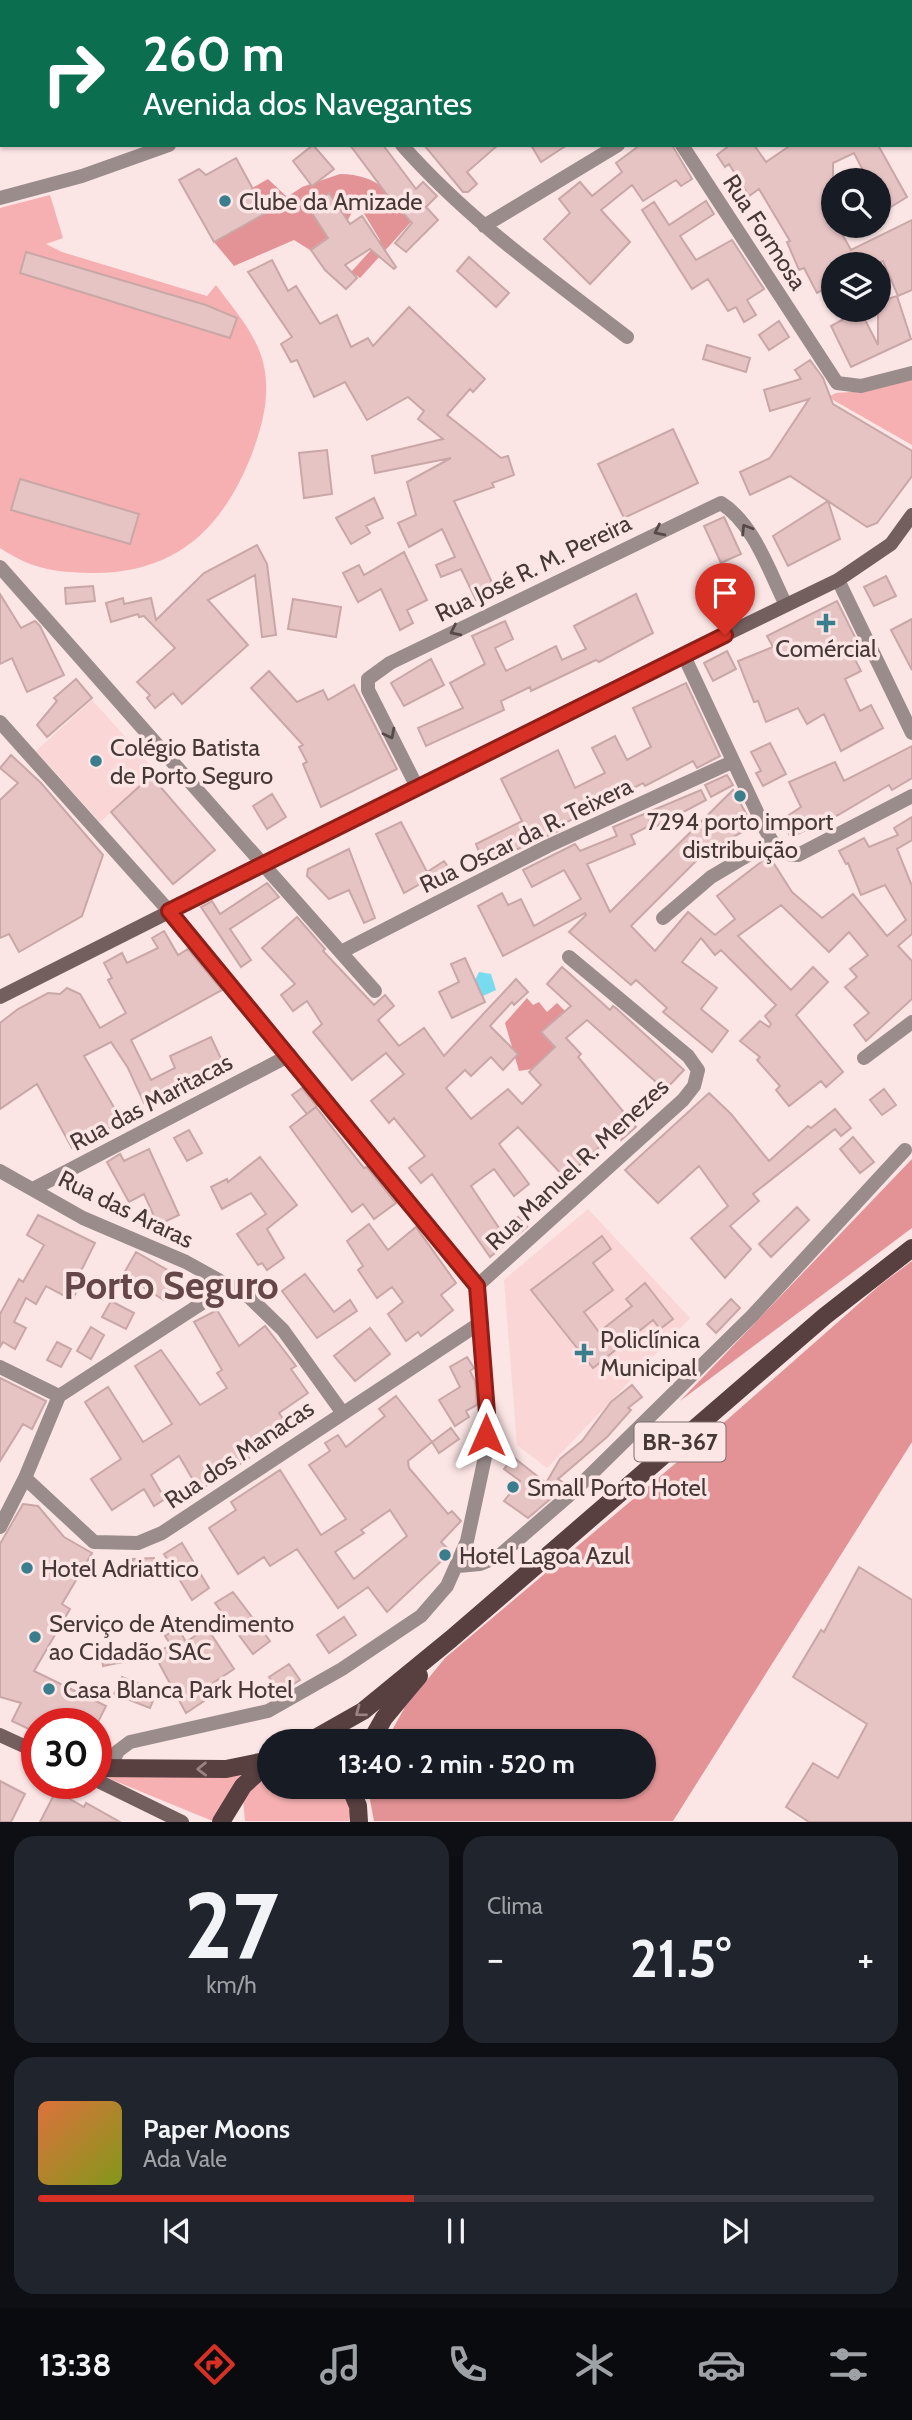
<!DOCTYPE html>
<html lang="pt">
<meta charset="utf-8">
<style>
body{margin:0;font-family:Cabin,sans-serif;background:#20242c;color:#f1f3f6;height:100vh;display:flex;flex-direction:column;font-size:26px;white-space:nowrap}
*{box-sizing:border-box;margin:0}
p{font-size:23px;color:#9ea1a6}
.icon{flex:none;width:38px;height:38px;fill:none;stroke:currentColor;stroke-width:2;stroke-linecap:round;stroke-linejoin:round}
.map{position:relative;height:1822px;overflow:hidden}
.sheet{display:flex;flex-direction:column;gap:14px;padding:14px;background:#0d0f14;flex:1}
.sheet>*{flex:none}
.top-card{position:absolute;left:0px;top:0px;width:914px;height:147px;box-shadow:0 2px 5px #0004;background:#0b6e4f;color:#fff;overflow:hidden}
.buttons{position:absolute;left:821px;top:168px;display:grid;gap:14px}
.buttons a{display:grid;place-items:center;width:70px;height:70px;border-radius:50%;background:#171b24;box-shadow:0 2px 5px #0004;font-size:35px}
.speed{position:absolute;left:21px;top:1708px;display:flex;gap:14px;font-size:35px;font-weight:700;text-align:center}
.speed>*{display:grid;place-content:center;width:91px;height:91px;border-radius:50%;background:#171b24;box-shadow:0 2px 5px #0004;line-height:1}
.speed .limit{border:10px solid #d22;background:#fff;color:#111}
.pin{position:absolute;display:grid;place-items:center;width:60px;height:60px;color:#fff;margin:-72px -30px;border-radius:50% 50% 50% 0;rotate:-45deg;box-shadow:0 0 7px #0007}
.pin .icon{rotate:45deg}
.me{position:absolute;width:77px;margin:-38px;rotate:0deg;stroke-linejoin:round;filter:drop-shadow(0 0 5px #0008)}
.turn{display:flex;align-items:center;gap:24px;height:147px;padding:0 28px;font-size:32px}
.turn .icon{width:91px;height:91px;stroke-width:2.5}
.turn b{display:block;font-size:49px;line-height:60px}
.big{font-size:52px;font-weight:800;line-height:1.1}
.sheet .widget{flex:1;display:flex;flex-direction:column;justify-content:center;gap:10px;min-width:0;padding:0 24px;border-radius:21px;background:#20242c}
.sheet .dial{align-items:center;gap:0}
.dial b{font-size:91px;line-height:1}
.song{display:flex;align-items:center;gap:21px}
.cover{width:84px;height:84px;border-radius:10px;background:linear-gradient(135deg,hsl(20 70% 55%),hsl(70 70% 35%))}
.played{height:7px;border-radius:4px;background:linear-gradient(90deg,#d93025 45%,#363941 45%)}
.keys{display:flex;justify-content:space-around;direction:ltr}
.heat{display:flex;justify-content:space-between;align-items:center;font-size:38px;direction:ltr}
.sheet .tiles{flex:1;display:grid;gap:14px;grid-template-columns:1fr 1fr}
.widget:last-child{grid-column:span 2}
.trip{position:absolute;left:257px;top:1729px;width:399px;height:70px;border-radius:35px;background:#171b24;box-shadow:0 2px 5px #0004;font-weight:800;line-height:70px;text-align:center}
.dock{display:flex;height:112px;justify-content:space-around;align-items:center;background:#090b0e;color:#9ea1a6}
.dock .icon{width:49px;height:49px}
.dock .selected{color:#d93025}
.dock b{font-size:32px;color:#f1f3f6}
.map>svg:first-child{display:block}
.built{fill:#fad6d6}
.green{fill:#f6b0b1}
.forest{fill:#e39395}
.water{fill:#78dbf0}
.building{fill:#e7c4c4;stroke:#c9a7a7;stroke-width:2;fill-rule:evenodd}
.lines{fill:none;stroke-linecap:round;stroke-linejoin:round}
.minor{stroke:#9b8c8c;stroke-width:14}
.tertiary{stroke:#9b8c8c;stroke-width:14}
.secondary{stroke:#745f5f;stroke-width:14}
.primary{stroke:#583f40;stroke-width:18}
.oneway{stroke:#584949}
.oneway2{stroke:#9a8182}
.route-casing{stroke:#8d1f18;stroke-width:18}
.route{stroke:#d93025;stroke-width:12}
.poi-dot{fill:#3a7e8d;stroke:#fce5e5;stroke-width:2.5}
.labels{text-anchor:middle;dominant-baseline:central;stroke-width:7;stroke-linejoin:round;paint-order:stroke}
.shield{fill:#fce5e5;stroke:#7d6c6c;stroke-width:2}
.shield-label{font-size:23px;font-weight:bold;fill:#473838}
.poi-label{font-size:24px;fill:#473838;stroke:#fce5e5;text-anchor:start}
.street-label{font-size:24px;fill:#473838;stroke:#fce5e5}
.town-label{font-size:38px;font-weight:bold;fill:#654748;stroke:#fce5e5}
</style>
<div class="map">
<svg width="912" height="1822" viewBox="0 0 912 1822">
<rect width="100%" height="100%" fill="#fce5e5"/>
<path class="built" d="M92,700L156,771L100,822L36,751Z
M588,1209L690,1318L547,1468L517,1445L504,1280Z"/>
<path class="green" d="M50,195L63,238L46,244L62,252L207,296L216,285C233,308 256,334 263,362C271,393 263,423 253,451C224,528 176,574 91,573C53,572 32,569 0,548V208Z
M912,378V445L828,397L836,393L865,391Z
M269,1763L270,1787H343L351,1810L349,1821H245L243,1799Z
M252,1770L215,1822L98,1774Z"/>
<path class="forest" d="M419,0H634L635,2H417Z
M340,174C379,175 390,192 411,222L360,278L351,272L380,240L357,202L346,224L310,250L294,240L234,266L214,242L266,213L252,188L268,179L287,197L302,187Z
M527,998L533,1005L539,1002L547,1012L557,1003L565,1011L541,1032L555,1048L532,1069L519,1071L505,1023Z
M912,1159V1228L680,1401Z
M912,1261V1442L673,1821H374L370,1800L372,1787H644V1741H386L405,1707L445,1658L728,1419L880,1285Z"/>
<path class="water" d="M479,972L491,974L496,990L483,996L475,980Z"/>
<path class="building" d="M313,145L334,169L312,186L293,161Z
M350,145H383L416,189L423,182L437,196L426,207L438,220L406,252L395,243L412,223L391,200Z
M424,145H498L467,172L477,184L468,192H463Z
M531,145H567L541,162Z
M640,145H672L692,179L681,186L676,180L643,201L632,185L601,210L630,242L590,284L544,239L570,213L559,199L580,182L592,196L622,172L616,163Z
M730,145H754L766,162L791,145H878L907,197L884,211L878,201V180H868L854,153L833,163V210L828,212L833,226L842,234L851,250L912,220V290L898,296L883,261L875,264H833V285L817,293L804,268L799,270L787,242L790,241L759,189L749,196L729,164L725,167L717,155Z
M236,158L266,213L214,242L179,180L199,169L206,175Z
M329,193L350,224L362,216L396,267L394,269L370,249L345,265L357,278L346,289L325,270L311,250L328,238L308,207Z
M706,201L714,214L680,236L696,260L732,240L764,289L747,300L756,315L744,322L736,307L728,311L708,279L692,289L642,210L654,202L669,225Z
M26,252L206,305L237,318L230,338L20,273Z
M469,257L509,293L496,307L457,271Z
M272,260L288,291L296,286L320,324L337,315L351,347L368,338L373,346L409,307L485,379L473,392L470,389L447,415L501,458L508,456L514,475L492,483L494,487L454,501L496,591L476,600L461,569L441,577L436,565L455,557L442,529L409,547L398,523L416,515L407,482L451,458L375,473L372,456L443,439L418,419L424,411L408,397L367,420L345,382L314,397L297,360L291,362L281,344L292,337L248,272Z
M897,296L911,339L851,367L831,326L860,310L878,345V302Z
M779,321L789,337L769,350L759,335Z
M707,345L750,358L746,372L703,359Z
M810,360L823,378L833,404L912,451V476L877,523L867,527L790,476L750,495L740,472L770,458L809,399L770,411L764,390L801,379L795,370Z
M673,429L698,483L624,518L598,464Z
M327,450L332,494L304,498L299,453Z
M20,479L139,514L130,544L11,510Z
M374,498L383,518L366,526L370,533L351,544L336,518Z
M828,501L840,539L788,566L773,536Z
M724,517L741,554L721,563L704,526Z
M257,545L267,564L276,635L262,637L255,575L208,600L248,645L182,704L173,693L155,708L147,698L150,695L137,682L175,648L144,616L139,617L138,614L111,622L106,603L123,598L124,604L151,598L156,620L204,573Z
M404,552L427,600L407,610L413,623L400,630L381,589L358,602L343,573L359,565L364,575Z
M886,576L896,596L874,606L864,587Z
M93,586L95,601L66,604L65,588Z
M0,594L21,628L35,621L40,626L64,675L27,692L12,658L0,664Z
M636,594L653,633L599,662L596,660L531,691L530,687L501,701L504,710L426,746L418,728L463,708L450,683L485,664L472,636L505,621L513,639L495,648L506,671L556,646L562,660L586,649L574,626Z
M293,599L341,607L336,637L288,629Z
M837,601L856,639L847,644L861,671L845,679L860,711L871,705L883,728L841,751L824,714L807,724L798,708L766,722L758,701L754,702L738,661L773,647L767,636Z
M912,619V670L891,630Z
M727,651L736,669L713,681L704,663Z
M431,659L444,685L404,706L391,683Z
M269,671L297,702L323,690L328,700L354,685L397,769L321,807L303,764L307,762L299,747L303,745L251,688Z
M76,679L92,698L47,737L37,725L57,701L54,698Z
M686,683L720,756L697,768L693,761L645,786L643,783L563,824L565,828L484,864L476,844L522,821L501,779L558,750L575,788L605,773L592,748L615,736L627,760L651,747L633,708Z
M770,743L786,774L763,786L756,773L761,771L751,752Z
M912,746V778L892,790L889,785L838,815L791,837L780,821L801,807L789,782L835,762L844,781Z
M11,755L41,783L103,855L82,916L19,952L9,934L0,938V800L18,783L0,768Z
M727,775L733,785L711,797L705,785Z
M151,776L215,850L173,884L111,812Z
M701,790L706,800L657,826L655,823L631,835L635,844L587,864L610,912L733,790L753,826L704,853L631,926L655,951L688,912L715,935L735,919L717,896L769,856L792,892L822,918L853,894L887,936L906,920L885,885L861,895L848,863L846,864L839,851L864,838L869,847L898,835L894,828L912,817V840L897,849L912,886V934L898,946L912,961V999L866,1041L854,1025L869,1013L845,987L857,977L850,969L868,955L849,932L829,952L781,905L738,936L791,990L813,967L828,982L796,1015L843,1072L826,1087L821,1081L789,1106L776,1090L780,1086L757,1060L760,1057L740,1041L760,1021L769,1027L771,1024L765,1016L776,1005L721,950L715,955L701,938L682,962L717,988L701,1009L728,1031L712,1052L663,1012L667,1008L636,980L631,985L569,932L586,915L585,913L503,956L478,906L502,893L508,905L521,899L534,926L581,899L564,870L532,887L523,870L575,844L580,851L617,836L613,827Z
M272,794L286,817L267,829L253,806Z
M401,822L427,872L444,861L455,877L434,890L427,880L404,893L376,834Z
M349,849L375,918L364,923L349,890L329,899L307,876L308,869Z
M267,883L279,897L230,929L251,960L241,967L201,907L212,901L220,914Z
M297,917L325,949L323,951L374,1005L385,995L394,1006L378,1020L399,1046L424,1028L444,1056L516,979L528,992L514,1005L512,1002L490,1026L518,1054L503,1070L491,1057L471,1076L465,1070L446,1088L471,1119L508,1089L522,1104L541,1085L529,1072L555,1047L541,1032L571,1006L547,984L562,967L610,1010L613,1006L617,1009L684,1070L665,1090L587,1020L566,1038L581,1054L578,1057L636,1127L621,1140L615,1133L565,1178L518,1127L499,1144L529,1184L514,1196L494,1169L471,1186L501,1231L518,1217L527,1227L490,1257L432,1174L421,1183L409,1168L425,1156L394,1118L389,1123L371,1101L404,1074L386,1053L352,1080L313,1032L322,1024L307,1001L293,1011L281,995L295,984L262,948Z
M164,931L178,955L188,949L222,990L131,1040L151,1080L175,1068L170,1056L211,1037L224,1065L144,1103L128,1068L111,1042L84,1056L122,1121L72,1148L37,1084L0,1109V1023L18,1009L48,993L60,994L67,988L80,994L100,1028L126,1013L108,980L112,978L104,963L122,953L127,963L158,948L152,938Z
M465,958L485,1002L452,1018L439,992L459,982L451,964Z
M302,1088L317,1106L307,1114L292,1095Z
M884,1089L896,1105L882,1115L870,1100Z
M709,1093L731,1114L769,1161L808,1126L811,1128L835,1109L851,1128L841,1136L835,1129L753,1194L759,1201L730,1226L751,1249L725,1278L691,1238L728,1206L699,1166L658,1203L625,1170Z
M316,1107L364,1168L367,1167L396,1203L374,1219L363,1204L352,1212L290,1127Z
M189,1130L202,1153L187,1161L174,1138Z
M853,1137L874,1162L860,1173L840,1149Z
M149,1149L179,1215L158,1225L144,1194L129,1202L107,1162L120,1154L124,1161Z
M260,1157L297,1205L267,1229L284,1258L267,1270L262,1263L258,1265L237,1234L266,1214L251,1193L222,1209L211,1187L227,1179L228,1182Z
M797,1207L809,1220L771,1257L759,1244Z
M38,1215L95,1243L79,1275L84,1278L72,1300L46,1286L36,1304L26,1298L14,1322L26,1328L15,1349L3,1342L0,1347V1314L19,1279L23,1282L44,1245L27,1235Z
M369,1224L388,1250L416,1227L456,1283L441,1295L453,1310L421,1336L418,1332L406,1341L388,1314L403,1302L392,1287L377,1298L358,1270L363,1266L347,1241Z
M602,1236L611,1249L593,1263L613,1290L584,1312L599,1332L632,1306L626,1299L645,1283L673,1319L660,1329L653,1320L593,1368L531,1290Z
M136,1252L178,1276L164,1300L123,1275Z
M305,1274L334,1312L350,1300L357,1311L317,1338L282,1291Z
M731,1299L740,1308L716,1333L707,1324Z
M111,1301L134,1313L126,1329L102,1317Z
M217,1310L239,1346L265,1326L296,1366L291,1369L308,1393L279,1413L284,1420L245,1452L249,1458L224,1475L199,1490L179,1456L151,1475L165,1499L154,1506L144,1489L112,1510L91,1479L121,1459L85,1402L108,1387L143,1442L172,1424L135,1366L161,1350L200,1405L227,1388L217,1373L222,1370L194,1322Z
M91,1327L104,1335L91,1359L77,1351Z
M370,1328L390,1354L355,1381L334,1356Z
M57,1342L71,1349L61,1367L47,1360Z
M467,1357L474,1368L470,1371L475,1381L477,1405L466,1411L469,1417L455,1426L439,1400L460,1387L450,1367Z
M0,1378L46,1401L32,1429L23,1424L0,1461Z
M632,1385L642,1397L628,1408L631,1410L607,1437L558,1479L564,1483L555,1495L528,1518L504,1501L520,1481L504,1469L513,1457L546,1483L560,1459L582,1441L611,1402Z
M396,1396L432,1442L408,1461L409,1468L448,1514L452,1511L461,1521L441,1542L451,1552L387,1612L368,1587L338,1608L297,1549L270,1566L264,1557L238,1574L209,1528L236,1510L231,1502L280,1470L321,1535L346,1519L309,1465L330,1451L325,1443L338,1435L346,1447L385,1416L379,1409ZM390,1510L407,1536L354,1579L335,1552L364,1533L361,1530Z
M451,1428L459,1439L439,1453L432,1442Z
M23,1504L38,1506L64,1537L92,1553L62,1604L70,1609L34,1671L106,1706L97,1724H37V1733L12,1721L21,1703L0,1697V1544Z
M182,1543L209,1588L192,1600L164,1554Z
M154,1558V1576L133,1577V1559Z
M859,1567L912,1600V1822H809L786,1807L813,1763L838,1778L867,1724L793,1677L821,1630L824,1632Z
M233,1592L270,1641L253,1654L215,1603Z
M344,1617L356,1635L329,1653L317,1635Z
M178,1628L186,1642L207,1628L234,1669L198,1693L204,1701L186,1713L154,1654L171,1645L165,1636Z
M121,1648L123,1662L103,1666L101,1652Z
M289,1664L300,1680L280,1693L269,1677Z
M122,1677L157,1691L150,1708L114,1694Z
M0,1781L25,1794L11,1822H0Z
M56,1791L84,1807L86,1803L120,1822H40Z"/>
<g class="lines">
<path class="minor" d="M402,145C468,220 549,277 627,337
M682,145L837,383L861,386L912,373
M484,226L618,145
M0,567L375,991
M838,580L912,733
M684,656L765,829C774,845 779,856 798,855L912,796
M0,722L169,911L477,1286L487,1413L485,1457L467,1541L447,1586L421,1616L342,1669L268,1711L130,1742L118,1751L110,1767
M417,787L368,690V679L390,663L721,503C754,524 769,571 786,605
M663,918L711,877L772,841
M341,952L548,846L732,762
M864,1058L912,1022
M0,1171L83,1218L186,1262L249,1297L283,1330L342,1412
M33,1189L290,1055
M477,1286L683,1100L694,1086L698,1070L688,1056L569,957
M0,1367L59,1396
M25,1478L94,1542L138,1543L162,1533L480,1323
M0,1527L25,1478L59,1396L230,1285
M458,1566L480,1564L499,1556L573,1492L752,1316L905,1150"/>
<path class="tertiary" d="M305,0L306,2
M844,0L845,2
M912,123V124
M0,198L82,176L169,145"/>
<path class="secondary" d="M0,997L572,709L838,580L891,544L912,515
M0,1735L37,1752
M96,1780L182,1822"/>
<path class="primary" d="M310,1741L363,1711L451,1639L825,1316L912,1248
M371,1741L384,1718L419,1676
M96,1768L226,1769L270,1760
M350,1787L358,1806L359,1822
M221,1822L243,1786L270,1761"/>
</g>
<defs><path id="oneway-chevron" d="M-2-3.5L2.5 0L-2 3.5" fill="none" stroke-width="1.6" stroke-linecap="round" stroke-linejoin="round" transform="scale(1.75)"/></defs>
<g class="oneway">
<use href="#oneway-chevron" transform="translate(746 529) rotate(-122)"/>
<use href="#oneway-chevron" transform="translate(659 531) rotate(154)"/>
<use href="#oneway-chevron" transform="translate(455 631) rotate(154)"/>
<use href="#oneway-chevron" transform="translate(390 734) rotate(63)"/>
</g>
<g class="oneway2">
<use href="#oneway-chevron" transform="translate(360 1712) rotate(143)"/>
<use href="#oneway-chevron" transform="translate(202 1769) rotate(179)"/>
</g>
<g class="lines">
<defs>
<path id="route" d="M486,1435L487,1413L477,1286L169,911L725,635"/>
</defs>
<use href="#route" class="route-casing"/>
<use href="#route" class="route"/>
</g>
<g class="poi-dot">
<circle cx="225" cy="201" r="7"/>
<path d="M822.5 612.5h7v7h7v7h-7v7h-7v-7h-7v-7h7z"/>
<circle cx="96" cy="761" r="7"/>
<circle cx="740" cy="796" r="7"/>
<path d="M580.5 1342.5h7v7h7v7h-7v7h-7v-7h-7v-7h7z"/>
<circle cx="513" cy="1487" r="7"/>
<circle cx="445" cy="1555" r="7"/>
<circle cx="27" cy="1568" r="7"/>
<circle cx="35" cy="1637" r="7"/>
<circle cx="49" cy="1689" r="7"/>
</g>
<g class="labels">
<rect class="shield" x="634.5" y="1422.5" width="91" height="39" rx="5"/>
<g class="shield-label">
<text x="680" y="1442">BR-367</text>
</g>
<g class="poi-label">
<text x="239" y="201">Clube da Amizade</text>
<text x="826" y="648" text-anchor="middle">Comércial</text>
<text x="110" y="747">Colégio Batista<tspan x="110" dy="28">de Porto Seguro</tspan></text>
<text x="740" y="821" text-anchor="middle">7294 porto import<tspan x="740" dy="28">distribuição</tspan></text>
<text x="600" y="1339">Policlínica<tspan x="600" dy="28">Municipal</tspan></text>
<text x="527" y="1487">Small Porto Hotel</text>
<text x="459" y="1555">Hotel Lagoa Azul</text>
<text x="41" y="1568">Hotel Adriattico</text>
<text x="49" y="1623">Serviço de Atendimento<tspan x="49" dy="28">ao Cidadão SAC</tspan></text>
<text x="63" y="1689">Casa Blanca Park Hotel</text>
</g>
<g class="street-label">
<text transform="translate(765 232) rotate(57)">Rua Formosa</text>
<text transform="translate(533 568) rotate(-26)">Rua José R. M. Pereira</text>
<text transform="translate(526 835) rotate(-26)">Rua Oscar da R. Teixera</text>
<text transform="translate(151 1102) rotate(-28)">Rua das Maritacas</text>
<text transform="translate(577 1164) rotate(-43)">Rua Manuel R. Menezes</text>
<text transform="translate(126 1209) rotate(26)">Rua das Araras</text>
<text transform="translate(239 1454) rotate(-34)">Rua dos Manacas</text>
</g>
<g class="town-label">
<text x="171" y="1285">Porto Seguro</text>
</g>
</g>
</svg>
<div class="buttons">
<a><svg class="icon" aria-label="search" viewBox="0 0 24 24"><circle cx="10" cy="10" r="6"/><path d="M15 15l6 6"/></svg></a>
<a><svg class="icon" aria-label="layers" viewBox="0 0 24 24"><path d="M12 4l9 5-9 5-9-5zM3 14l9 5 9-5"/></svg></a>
</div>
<div class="speed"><div class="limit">30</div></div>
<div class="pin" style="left:725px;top:635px;background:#d93025"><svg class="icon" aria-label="arrive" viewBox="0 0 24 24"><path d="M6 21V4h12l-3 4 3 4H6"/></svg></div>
<svg class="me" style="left:486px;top:1435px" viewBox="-20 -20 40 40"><path d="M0-17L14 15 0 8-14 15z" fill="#d93025" stroke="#fff" stroke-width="4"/></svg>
<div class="trip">13:40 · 2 min · 520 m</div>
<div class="top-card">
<div class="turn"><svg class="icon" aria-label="right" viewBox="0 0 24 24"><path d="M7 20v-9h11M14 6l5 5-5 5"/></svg><div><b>260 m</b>Avenida dos Navegantes</div></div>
</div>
</div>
<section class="sheet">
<div class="tiles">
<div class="widget dial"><b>27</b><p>km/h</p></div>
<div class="widget"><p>Clima</p>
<div class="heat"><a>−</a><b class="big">21.5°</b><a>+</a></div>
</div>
<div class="widget">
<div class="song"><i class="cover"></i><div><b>Paper Moons</b><p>Ada Vale</p></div></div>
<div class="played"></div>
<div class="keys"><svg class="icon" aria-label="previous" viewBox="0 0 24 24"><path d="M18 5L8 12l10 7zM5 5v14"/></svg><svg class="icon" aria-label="pause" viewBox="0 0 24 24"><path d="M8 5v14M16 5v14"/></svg><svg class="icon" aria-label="next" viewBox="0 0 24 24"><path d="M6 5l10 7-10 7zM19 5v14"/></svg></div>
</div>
</div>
</section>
<nav class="dock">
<b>13:38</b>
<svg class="icon selected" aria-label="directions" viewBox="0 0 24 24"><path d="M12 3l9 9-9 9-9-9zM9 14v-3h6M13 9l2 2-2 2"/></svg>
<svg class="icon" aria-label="music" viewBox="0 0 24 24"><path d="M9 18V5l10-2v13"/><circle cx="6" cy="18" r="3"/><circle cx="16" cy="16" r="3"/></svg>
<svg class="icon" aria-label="phone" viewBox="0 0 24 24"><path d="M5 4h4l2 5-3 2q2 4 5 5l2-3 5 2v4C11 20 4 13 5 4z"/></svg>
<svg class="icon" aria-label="climate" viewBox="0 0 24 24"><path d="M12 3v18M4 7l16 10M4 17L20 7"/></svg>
<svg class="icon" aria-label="car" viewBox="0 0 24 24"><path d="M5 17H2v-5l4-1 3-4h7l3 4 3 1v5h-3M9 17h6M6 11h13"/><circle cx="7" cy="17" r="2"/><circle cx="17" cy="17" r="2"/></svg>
<svg class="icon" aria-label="filters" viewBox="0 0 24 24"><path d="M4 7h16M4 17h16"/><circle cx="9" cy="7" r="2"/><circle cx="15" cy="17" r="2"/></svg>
</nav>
